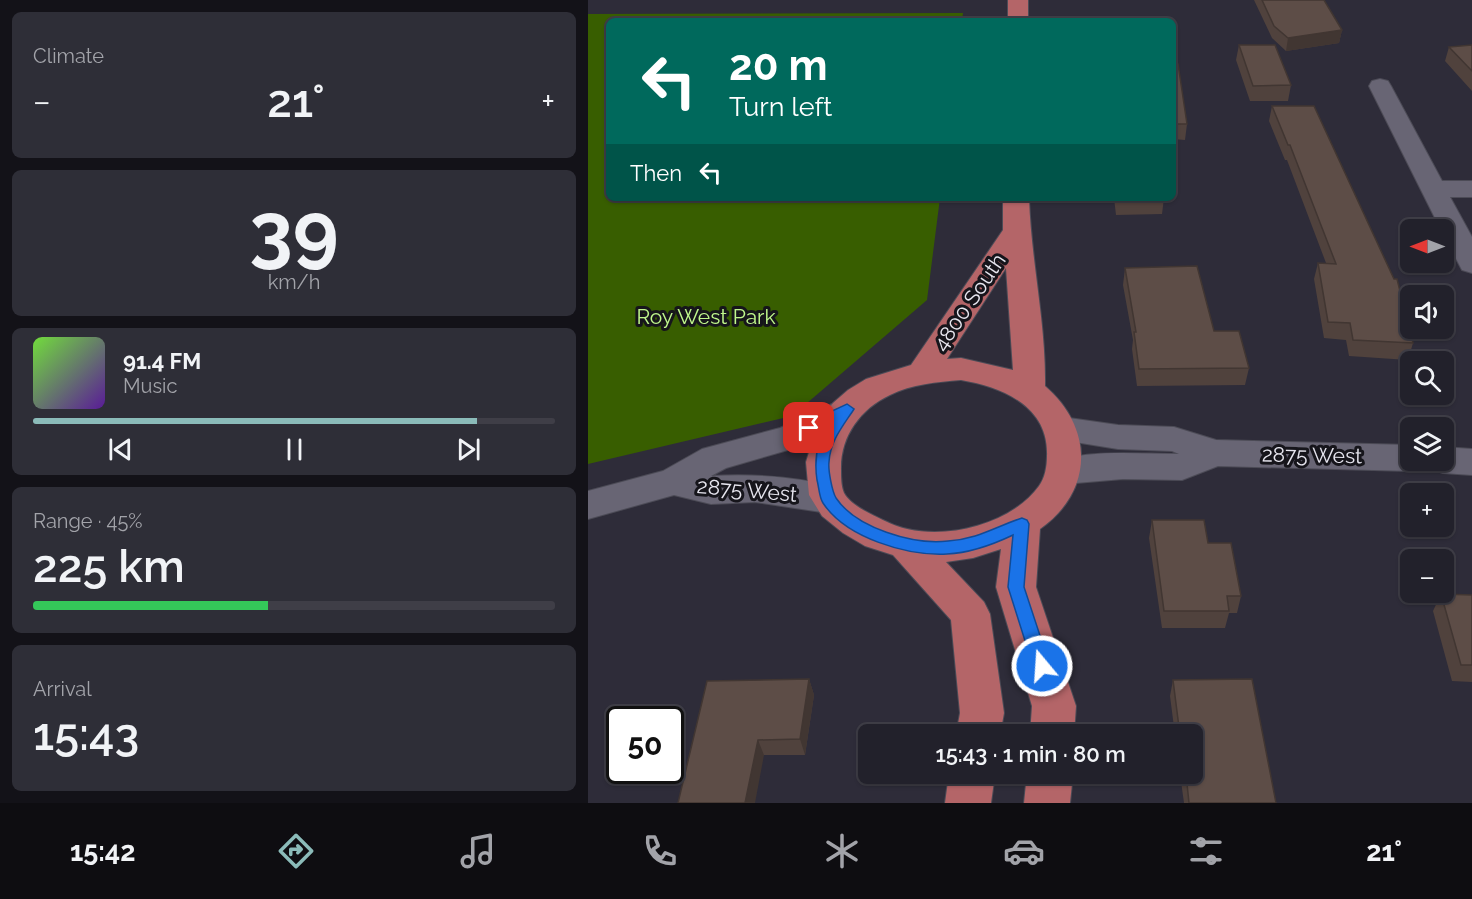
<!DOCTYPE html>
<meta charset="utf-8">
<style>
body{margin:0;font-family:Raleway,sans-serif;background:#2e2e37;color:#f1f3f6;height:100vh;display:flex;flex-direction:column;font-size:22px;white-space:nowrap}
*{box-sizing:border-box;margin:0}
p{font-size:20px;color:#a2a3a9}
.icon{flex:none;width:33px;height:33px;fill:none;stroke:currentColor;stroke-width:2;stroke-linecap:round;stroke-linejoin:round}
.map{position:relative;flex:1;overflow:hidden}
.sheet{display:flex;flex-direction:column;gap:12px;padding:12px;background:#131218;width:588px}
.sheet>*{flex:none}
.hud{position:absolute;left:18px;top:18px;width:570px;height:183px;border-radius:9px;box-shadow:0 2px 4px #0004,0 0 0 2px #3f3e47;background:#00695c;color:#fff;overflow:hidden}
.needle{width:39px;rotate:270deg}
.controls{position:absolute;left:812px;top:219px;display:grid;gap:12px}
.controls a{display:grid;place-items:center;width:54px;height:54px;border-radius:9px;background:#22212b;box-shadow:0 2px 4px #0004,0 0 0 2px #3f3e47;font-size:30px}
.speed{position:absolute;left:18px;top:706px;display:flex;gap:12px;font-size:30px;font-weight:700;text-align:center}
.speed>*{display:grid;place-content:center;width:78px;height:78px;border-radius:50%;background:#22212b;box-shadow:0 2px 4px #0004,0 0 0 2px #3f3e47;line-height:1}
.speed .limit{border:3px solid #111;border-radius:9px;background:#fff;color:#111}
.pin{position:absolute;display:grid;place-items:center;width:51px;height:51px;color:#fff;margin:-26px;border-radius:12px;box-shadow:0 3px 9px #0006}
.me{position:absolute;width:66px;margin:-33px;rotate:342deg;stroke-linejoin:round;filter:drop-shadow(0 0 4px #0008)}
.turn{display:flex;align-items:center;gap:21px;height:126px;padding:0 24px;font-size:27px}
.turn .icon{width:78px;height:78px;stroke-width:2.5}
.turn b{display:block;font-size:42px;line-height:51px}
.then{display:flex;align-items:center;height:57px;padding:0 24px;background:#0003;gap:12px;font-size:22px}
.big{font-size:45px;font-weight:600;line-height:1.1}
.sheet .tile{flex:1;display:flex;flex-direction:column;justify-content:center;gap:9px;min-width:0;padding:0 21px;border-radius:9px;background:#2e2e37}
.sheet .dial{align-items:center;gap:0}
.dial b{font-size:78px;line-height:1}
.song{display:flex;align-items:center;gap:18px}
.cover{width:72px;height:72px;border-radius:9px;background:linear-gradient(135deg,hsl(100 70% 55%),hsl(270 70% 35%))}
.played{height:6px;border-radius:3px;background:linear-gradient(90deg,#8bbbb9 85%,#3f3e47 85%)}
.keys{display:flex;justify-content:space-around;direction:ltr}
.heat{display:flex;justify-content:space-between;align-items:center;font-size:33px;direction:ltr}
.charge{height:9px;border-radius:4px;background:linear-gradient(90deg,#34c759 45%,#3f3e47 0)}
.trip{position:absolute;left:270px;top:724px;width:345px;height:60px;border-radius:9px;background:#22212b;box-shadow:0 2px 4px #0004,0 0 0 2px #3f3e47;font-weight:600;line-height:60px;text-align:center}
.menu{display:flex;height:96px;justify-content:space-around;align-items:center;background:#0e0d11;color:#a2a3a9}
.menu .icon{width:42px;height:42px}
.menu .active{color:#8bbbb9}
.menu b{font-size:27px;color:#f1f3f6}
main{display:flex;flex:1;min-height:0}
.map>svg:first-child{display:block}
.green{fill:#385e00}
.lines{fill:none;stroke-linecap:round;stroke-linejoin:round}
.minor-casing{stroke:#4c4b56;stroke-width:2}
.major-casing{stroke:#4c4b56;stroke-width:2}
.minor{fill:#686574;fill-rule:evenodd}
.major{fill:#b46568;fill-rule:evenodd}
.wall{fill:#50423d}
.shaded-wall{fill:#413632}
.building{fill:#5d4d47;stroke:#413632;stroke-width:1.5}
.route{fill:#1a73e8;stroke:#114b97;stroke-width:1.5}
.labels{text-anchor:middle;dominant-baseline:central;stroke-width:6;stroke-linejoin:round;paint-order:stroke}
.street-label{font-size:21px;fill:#e7e6ef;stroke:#16151b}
.park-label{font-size:21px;fill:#c0f88c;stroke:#16151b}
</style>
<main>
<section class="sheet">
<div class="tile"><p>Climate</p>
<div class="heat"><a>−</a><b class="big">21°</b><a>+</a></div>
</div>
<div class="tile dial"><b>39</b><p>km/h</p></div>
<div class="tile">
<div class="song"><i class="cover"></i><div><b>91.4 FM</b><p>Music</p></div></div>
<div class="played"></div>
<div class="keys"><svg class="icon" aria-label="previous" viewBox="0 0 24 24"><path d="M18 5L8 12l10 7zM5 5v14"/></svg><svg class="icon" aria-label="pause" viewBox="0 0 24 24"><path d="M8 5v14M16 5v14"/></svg><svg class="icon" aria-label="next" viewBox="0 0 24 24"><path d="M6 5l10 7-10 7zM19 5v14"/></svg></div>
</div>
<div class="tile"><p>Range · 45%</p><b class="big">225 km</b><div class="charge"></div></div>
<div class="tile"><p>Arrival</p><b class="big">15:43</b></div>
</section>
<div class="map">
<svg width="884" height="803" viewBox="0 0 884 803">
<rect width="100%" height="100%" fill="#2e2c39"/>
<path class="green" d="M375,13L374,21H21V198H352L339,300L204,416L0,464V14Z"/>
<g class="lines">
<defs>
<path id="minor" d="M792,79L800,81L803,86L854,181H884V197H862L884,237V273L874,270L855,234V230H853L781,86L784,81Z
M259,397L271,401L276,409L271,417L214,446L138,468L123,476C166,474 211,476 253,489L258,499L253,509L240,513L167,502L123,504L86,495L0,519V491L75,471L114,449L192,428Z
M474,417L530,425L586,427L628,440L822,445V460H855V447L884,449V475L855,473L843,469L838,461L834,467L822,471L630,466L594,480L535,479L476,484L463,480L458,471L463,462C504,449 549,454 591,454L584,451L530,449L462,438L457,429L462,420Z"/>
<path id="major" d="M420,0H440V21H420Z
M415,198H441C443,261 458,323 457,386C506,428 506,491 452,529L448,587L488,706L486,735H442L444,706L408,587L413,549L385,558L358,562L396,602L402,614L416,713L412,735H368L372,713L363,620L305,555L277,546L255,533L234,516L221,495L218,462L228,429L245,403L260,390L278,379L323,365L415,230ZM418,268L425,370L373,358L359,359ZM373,380C414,387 461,406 459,456C459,466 457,478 451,486C421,528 342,545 297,521C285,515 263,506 256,493C253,486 253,477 253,470C252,437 272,409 302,395C324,384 349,382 373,380Z
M361,774H407L403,803H357Z
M439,774H485L482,803H436Z"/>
</defs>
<use href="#minor" class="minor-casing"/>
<use href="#major" class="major-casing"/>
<use href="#minor" class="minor"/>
<use href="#major" class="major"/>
</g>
<path class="wall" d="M666,0H736L754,30L751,43L698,51L684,38Z
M651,45L703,85L700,101H662L648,60Z
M884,45V91L857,61L861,47Z
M585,64L599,124L597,140L585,139Z
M684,106L825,343L820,360L761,356L758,340L736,338L726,279L730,263H738L699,160H697L681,121Z
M526,198H576L574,214L528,215Z
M537,268L626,331L661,368L657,385L549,386L544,349L545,340L535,285Z
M564,520L620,543L653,596L649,613H641L637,628H574L561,538Z
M853,594L884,595V682L864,681L845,611Z
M221,679L226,695L217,755H176L90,803Z
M585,680L688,803H596L592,774H604V735H587L582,696Z"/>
<path class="shaded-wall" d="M754,30L751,43L698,51L700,38Z
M221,679L226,695L217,755L212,739Z
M170,740L176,755L167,803H157Z"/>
<path class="building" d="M674,0H736L754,30L700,38L686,26Z
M651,45H687L703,85L665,86Z
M884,45V71L861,47Z
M585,64H590L599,124H585Z
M684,106H726L806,279H809L825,343L765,340L762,323L740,322L730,263L748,264L702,145H700Z
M529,198H576L529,199Z
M609,266L626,331H651L661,368L551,369L546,332H548L537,268Z
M564,520H616L620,543H643L653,596H639L641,611H576Z
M853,594L884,595V665H873Z
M221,679L212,739L170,740L157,803H90L119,681Z
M664,679L688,803H601L598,774H604V735H592L585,680Z"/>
<path class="route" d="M259,404L266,409C255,426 242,441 241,462C240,470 244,491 248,498C268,528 325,545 360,541C390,539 407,527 434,518L439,520L441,524L436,587L462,666L460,672L454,674L447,672L445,666L420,587L425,535C404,545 382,553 359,554C319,556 258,538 235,503C231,497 231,487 229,480C226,460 229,440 241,423L221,432L214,428L216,424Z"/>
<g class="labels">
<g class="street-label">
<text transform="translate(381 302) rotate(-56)">4800 South</text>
<text transform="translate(724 455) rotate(1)">2875 West</text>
<text transform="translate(159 490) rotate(5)">2875 West</text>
</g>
<g class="park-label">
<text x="118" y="316">Roy West Park</text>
</g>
</g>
</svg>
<div class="controls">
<a><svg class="needle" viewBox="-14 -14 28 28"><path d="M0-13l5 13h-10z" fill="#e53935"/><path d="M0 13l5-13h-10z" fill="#a2a3a9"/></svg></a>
<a><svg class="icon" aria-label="sound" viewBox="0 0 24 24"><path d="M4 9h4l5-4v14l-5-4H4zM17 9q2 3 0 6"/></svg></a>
<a><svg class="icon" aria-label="search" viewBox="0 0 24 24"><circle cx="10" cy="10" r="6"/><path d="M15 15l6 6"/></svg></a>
<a><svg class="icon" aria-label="layers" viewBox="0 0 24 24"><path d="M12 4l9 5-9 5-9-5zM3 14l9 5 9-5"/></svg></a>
<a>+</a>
<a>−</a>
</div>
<div class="speed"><div class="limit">50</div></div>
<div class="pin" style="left:221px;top:428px;background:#d93025"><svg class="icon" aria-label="arrive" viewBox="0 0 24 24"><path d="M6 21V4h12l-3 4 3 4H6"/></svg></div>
<svg class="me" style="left:454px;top:666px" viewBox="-20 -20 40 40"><circle r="17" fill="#1a73e8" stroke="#fff" stroke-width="3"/><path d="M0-11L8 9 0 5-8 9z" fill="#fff"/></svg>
<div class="trip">15:43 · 1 min · 80 m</div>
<div class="hud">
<div class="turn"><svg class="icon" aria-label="left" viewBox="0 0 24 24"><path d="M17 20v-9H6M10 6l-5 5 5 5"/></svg><div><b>20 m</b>Turn left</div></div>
<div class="then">Then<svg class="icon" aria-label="left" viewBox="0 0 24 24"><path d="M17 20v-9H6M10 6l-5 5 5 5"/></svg></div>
</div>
</div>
</main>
<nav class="menu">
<b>15:42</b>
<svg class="icon active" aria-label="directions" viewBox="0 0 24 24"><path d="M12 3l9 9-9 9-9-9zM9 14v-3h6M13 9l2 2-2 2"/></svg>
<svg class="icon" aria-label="music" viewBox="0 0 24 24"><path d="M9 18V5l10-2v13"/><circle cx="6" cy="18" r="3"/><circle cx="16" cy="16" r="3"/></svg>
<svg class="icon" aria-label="phone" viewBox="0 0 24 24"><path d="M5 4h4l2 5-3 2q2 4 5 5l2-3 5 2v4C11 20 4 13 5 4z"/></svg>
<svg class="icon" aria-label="climate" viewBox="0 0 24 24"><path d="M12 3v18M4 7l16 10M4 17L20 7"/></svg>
<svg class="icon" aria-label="car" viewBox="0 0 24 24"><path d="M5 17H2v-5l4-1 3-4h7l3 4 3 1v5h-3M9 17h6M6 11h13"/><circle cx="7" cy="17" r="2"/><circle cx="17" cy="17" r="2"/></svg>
<svg class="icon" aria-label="filters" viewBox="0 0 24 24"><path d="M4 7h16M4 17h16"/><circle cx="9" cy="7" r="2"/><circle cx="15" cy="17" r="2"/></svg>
<b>21°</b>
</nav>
